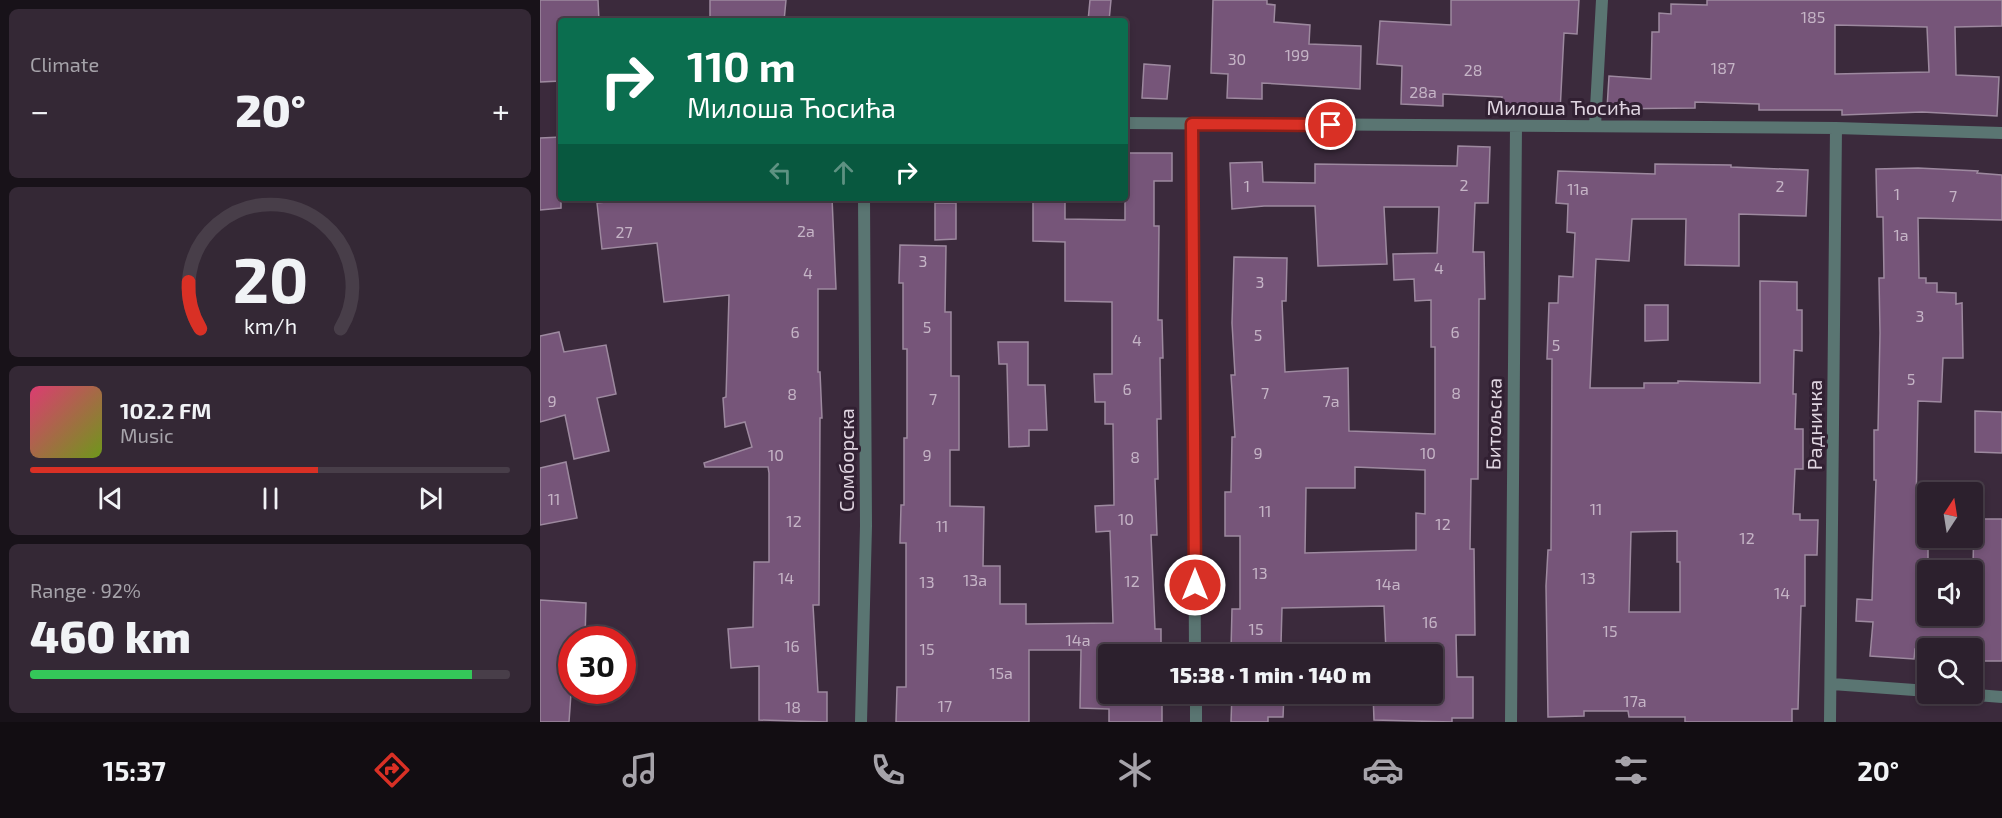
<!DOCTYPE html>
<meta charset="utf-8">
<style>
body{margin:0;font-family:"Exo 2",sans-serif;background:#342835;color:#f1f3f6;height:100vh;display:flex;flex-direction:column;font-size:22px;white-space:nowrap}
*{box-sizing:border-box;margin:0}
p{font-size:20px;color:#a6a3aa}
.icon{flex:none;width:33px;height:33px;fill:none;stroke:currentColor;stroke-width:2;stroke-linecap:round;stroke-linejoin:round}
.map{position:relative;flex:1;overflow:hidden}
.details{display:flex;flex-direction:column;gap:9px;padding:9px;background:#181219;width:540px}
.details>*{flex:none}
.hud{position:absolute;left:18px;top:18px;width:570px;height:183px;border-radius:6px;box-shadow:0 3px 9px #0003,0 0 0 2px #483e49;background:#0b6e4f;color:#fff;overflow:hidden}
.needle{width:39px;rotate:12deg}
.controls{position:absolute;left:1377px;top:482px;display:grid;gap:12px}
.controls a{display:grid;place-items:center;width:66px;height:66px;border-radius:6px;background:#2c202d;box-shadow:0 3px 9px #0003,0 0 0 2px #483e49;font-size:30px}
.speed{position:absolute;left:18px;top:626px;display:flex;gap:12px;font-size:30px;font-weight:700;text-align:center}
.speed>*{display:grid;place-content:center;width:78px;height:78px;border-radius:50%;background:#2c202d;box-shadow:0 3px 9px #0003,0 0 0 2px #483e49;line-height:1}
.speed .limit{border:9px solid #d22;background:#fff;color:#111}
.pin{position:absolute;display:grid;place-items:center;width:51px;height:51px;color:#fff;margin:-26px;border:3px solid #fff;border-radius:50%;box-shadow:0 2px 6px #0007}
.me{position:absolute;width:66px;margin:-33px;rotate:0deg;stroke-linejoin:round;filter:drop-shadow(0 0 4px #0008)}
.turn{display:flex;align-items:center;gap:21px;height:126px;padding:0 30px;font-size:27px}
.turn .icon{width:78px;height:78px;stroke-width:2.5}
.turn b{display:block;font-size:42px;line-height:51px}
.lanes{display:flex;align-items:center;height:57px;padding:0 30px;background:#0003;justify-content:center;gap:30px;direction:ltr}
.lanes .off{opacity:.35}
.big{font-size:45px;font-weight:800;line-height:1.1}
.details .tile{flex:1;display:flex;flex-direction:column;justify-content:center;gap:9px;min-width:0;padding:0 21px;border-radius:9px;background:#342835}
.details .dial{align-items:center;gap:0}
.dial svg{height:156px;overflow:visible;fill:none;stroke:#483e49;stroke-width:7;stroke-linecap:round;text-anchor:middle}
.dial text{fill:#f1f3f6;stroke:none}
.song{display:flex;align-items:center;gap:18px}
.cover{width:72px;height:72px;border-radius:9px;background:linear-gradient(135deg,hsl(340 70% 55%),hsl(80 70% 35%))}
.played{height:6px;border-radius:3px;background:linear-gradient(90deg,#d93025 60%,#483e49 60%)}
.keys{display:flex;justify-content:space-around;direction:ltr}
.heat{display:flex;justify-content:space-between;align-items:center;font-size:33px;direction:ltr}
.charge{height:9px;border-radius:4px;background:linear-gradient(90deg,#34c759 92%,#483e49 0)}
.trip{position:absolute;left:558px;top:644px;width:345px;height:60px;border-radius:6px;background:#2c202d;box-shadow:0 3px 9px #0003,0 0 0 2px #483e49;font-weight:800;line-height:60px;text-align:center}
.tab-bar{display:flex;height:96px;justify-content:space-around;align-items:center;background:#120d12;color:#a6a3aa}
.tab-bar .icon{width:42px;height:42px}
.tab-bar .active{color:#d93025}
.tab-bar b{font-size:27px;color:#f1f3f6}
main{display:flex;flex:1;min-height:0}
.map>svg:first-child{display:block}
.building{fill:#765579;stroke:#9d899f;stroke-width:1.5;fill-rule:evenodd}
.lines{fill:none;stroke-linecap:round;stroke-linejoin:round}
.street{stroke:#5a7572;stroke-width:12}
.route-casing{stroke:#8d1f18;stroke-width:15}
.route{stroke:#d93025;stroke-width:10}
.labels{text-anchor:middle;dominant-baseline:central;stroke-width:6;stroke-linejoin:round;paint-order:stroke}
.number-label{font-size:16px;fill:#c5b4c6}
.street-label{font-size:20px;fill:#dfd4e0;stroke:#312032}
</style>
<main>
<section class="details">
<div class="tile"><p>Climate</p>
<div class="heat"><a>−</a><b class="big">20°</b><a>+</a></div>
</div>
<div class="tile dial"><svg viewBox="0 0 100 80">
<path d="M14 69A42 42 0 1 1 86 69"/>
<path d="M14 69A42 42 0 0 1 8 45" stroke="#d93025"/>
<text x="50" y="56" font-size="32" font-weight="700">20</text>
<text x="50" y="72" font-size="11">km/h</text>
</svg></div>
<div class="tile">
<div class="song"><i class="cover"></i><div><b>102.2 FM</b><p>Music</p></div></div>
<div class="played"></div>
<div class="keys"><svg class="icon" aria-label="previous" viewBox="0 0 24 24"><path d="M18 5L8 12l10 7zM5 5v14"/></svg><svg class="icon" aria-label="pause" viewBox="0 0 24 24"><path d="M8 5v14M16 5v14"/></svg><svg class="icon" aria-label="next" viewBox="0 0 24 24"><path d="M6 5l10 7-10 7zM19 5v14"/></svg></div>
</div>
<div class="tile"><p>Range · 92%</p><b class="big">460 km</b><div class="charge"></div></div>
</section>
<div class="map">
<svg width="1462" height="722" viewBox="0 0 1462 722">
<rect width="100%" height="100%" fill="#3b2a3c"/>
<path class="building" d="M0,0H58L59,21H21V81L0,82Z
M170,0H246L244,21H170Z
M550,0H571L569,21H548Z
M673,0H727V4L735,5L734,22L770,25L769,44L821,46L820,89L722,83V99L687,98L688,74L671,73Z
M911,0H1039L1037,34L1024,33L1020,112L961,109L962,97L903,94V106L861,104L862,66L837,64L840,21L911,25Z
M1167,0H1462V26L1415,27L1416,75L1459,77L1457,116L1382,112L1302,115V110H1219V104L1155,102V108L1067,109L1069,76L1111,79L1112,32H1119V13L1131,14V4L1167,5ZM1295,25L1387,27L1389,72L1295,74Z
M604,64L630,66L627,99L602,98Z
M21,137V208L0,210V138Z
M918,146L950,147L948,203H935L933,252H944L945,299H939L938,479H931L930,549H934L935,635H916L917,677H933V718H912V722L834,720L833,693H892V650L846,652L844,606L742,608L741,644H726V652L691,651L692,609H700V536H685V492H691L692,437H695L691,375H695L692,323L694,257L747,258L746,301H742L745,372L808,368L809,431L895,434V347H891V300L875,301L874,279L854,280L853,254L897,253L899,207H844L847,264L778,266L775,206H724L692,209L690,163L722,162L723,182L775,183V164L917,166ZM815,467L885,470V514L876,513V550L765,553L766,488H815Z
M585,153H632V181H614V226H619L618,320H622L623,358H620L621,419H617L618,479H615L617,535H611L615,629H621V654H568V693H622V722H569V709L540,708L541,650H489V722H356L357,687H366V543H360L361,505H364V438H367V349H363V283H359L360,245L406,246L405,312H411V376H419V450H410V506L444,507L443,566H460V604H486V624L573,623L570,531L556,532L555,506L574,505L573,424H565V402H555L554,374H572V302L525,301V242L493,241V198H525V219L585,220Z
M1115,164L1191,165V167L1268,170L1266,216L1199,214V266L1145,265L1146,219H1092L1089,261L1056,259L1050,388H1104V383H1138V381L1220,383V281L1257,282V310H1262V351L1254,350L1253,394H1256L1255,429H1263V469H1255L1253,514H1260V520H1278L1277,555H1265V606H1261L1258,709H1252V722H1145V717H1089L1088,711H1044V716L1008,717L1006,586L1008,550H1011L1012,359H1007L1009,303H1018L1019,276L1033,277L1035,233L1027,232L1028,204L1016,203L1018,171L1115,174ZM1137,531V562H1140V612H1089L1091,532Z
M1378,168L1438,171L1437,173L1462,175V220L1378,218L1379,278H1386V283H1397V292L1416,293V304L1422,303L1423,358H1403L1401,402L1378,401L1376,507H1388V615H1432L1434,519H1462V661H1432V648L1375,649L1374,659L1330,656L1333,622L1316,621L1317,599L1332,600L1336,480H1334V430H1338L1340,333L1339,278H1344L1343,217H1337L1336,169Z
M102,198H292L296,289H278V372H280L282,418H280L279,605H273L278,692H287V722L219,720V666L191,668L188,629L213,627L214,562H229V473L228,467H165L164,463L212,447L205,422L185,427L183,398L186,397L189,295L124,302L117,243L62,249L57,203Z
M395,203H416V239L395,240Z
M1105,305H1128V340L1105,341Z
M19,332L24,352L66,345L76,394L57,398L69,451L34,459L25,415L0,422V336Z
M458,342H488V385H505L507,430H489V446L469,447L467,364H459Z
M1435,411L1462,412V453L1435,452Z
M26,462L37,518L0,525V468Z
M0,600L46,603L45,639H32V679L29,722H0Z
M692,693H744L743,717H728V722H691Z"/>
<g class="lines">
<path class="street" d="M585,123L1296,128L1462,133
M652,124L655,654
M1055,126L1062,0
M1292,684L1388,691
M656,693V722
M1411,693L1462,697
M321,722L326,526L324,198
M971,722L976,126
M1290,722L1296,128"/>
</g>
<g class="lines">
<defs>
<path id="route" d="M655,585L652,124L791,125"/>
</defs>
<use href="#route" class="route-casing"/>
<use href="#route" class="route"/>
</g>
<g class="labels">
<g class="number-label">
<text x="1273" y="16">185</text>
<text x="757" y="54">199</text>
<text x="697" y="58">30</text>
<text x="1183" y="67">187</text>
<text x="933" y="69">28</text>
<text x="883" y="91">28a</text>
<text x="924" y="184">2</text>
<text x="707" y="185">1</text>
<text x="1240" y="185">2</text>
<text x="1038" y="188">11a</text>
<text x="1357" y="193">1</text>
<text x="1413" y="195">7</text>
<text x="266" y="230">2a</text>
<text x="84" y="231">27</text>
<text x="1361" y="234">1a</text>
<text x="383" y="260">3</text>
<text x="899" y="267">4</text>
<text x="268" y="272">4</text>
<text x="720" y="281">3</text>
<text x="1380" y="315">3</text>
<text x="387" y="326">5</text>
<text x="255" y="331">6</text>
<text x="915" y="331">6</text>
<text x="718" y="334">5</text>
<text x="597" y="339">4</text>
<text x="1016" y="344">5</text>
<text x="1371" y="378">5</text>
<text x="587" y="388">6</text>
<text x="725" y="392">7</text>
<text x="916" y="392">8</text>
<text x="252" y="393">8</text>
<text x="393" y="398">7</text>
<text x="12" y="400">9</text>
<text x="791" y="400">7a</text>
<text x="718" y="452">9</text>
<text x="888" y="452">10</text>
<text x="236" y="454">10</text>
<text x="387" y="454">9</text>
<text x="595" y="456">8</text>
<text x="14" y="498">11</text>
<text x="1056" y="508">11</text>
<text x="725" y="510">11</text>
<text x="586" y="518">10</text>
<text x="254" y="520">12</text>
<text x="903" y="523">12</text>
<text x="402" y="525">11</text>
<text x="1207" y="537">12</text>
<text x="720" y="572">13</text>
<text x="246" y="577">14</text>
<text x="1048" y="577">13</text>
<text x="435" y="579">13a</text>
<text x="592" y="580">12</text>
<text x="387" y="581">13</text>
<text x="848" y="583">14a</text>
<text x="1242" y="592">14</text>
<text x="890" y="621">16</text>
<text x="716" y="628">15</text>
<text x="1070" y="630">15</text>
<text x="538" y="639">14a</text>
<text x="252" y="645">16</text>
<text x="387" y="648">15</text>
<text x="461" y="672">15a</text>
<text x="1095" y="700">17a</text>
<text x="405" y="705">17</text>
<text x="253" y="706">18</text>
</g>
<g class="street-label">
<text x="1024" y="107">Милоша Ћосића</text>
<text transform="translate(953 424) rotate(-89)">Битољска</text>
<text transform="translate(1274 425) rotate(-90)">Радничка</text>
<text transform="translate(306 460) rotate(-90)">Сомборска</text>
</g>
</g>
</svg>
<div class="controls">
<a><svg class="needle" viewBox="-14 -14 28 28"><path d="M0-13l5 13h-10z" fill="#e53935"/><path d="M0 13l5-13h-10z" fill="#a6a3aa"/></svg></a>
<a><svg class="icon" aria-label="sound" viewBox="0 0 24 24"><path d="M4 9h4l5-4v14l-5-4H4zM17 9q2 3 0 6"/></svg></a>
<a><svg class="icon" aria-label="search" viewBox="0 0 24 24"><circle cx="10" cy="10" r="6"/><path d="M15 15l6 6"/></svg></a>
</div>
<div class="speed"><div class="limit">30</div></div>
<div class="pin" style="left:791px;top:125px;background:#d93025"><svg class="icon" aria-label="arrive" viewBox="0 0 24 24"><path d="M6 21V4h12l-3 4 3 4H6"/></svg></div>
<svg class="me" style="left:655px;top:585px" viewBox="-20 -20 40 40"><circle r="17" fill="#d93025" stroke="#fff" stroke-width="3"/><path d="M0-11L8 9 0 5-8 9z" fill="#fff"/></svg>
<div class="trip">15:38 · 1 min · 140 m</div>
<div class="hud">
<div class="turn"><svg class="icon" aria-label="right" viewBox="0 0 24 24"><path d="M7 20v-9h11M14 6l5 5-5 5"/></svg><div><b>110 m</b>Милоша Ћосића</div></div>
<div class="lanes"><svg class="icon off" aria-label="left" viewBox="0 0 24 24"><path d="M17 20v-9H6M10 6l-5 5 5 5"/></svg><svg class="icon off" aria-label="ahead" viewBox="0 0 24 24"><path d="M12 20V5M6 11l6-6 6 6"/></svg><svg class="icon" aria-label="right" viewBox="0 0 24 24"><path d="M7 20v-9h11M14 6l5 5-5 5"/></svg></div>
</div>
</div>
</main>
<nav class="tab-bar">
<b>15:37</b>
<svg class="icon active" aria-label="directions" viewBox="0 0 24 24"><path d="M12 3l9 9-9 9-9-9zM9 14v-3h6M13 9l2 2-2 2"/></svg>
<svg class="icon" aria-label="music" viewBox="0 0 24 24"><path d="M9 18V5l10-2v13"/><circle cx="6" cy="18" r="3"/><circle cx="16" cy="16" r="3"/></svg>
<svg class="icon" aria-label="phone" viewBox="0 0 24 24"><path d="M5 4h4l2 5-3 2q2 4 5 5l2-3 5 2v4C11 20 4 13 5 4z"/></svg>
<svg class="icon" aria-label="climate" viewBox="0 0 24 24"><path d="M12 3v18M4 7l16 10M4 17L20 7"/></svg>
<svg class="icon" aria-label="car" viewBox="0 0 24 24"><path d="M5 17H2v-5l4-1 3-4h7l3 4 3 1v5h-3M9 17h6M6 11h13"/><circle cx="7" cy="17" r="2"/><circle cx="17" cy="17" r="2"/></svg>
<svg class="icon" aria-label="filters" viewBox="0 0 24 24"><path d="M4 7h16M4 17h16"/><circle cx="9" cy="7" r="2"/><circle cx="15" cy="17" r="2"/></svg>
<b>20°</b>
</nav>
